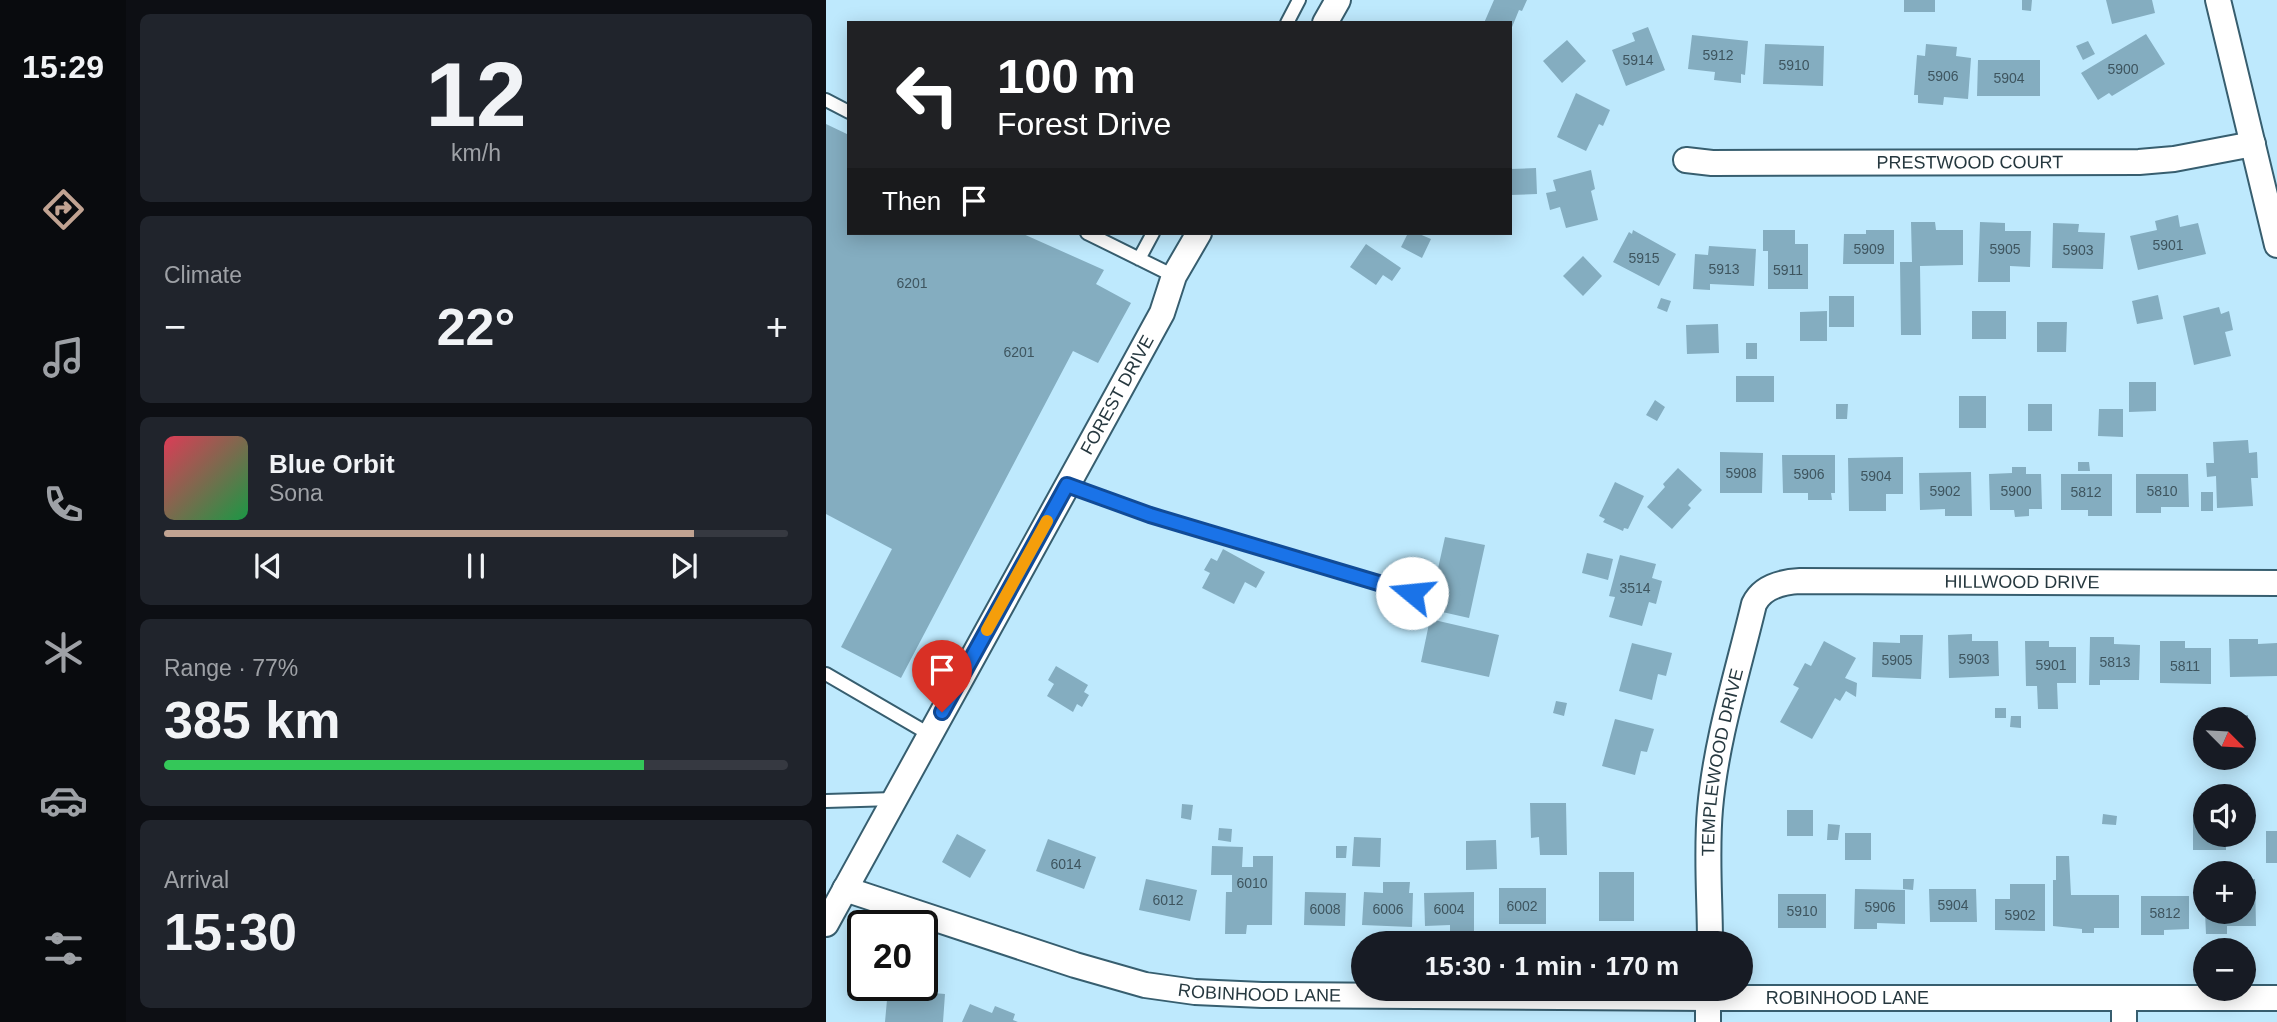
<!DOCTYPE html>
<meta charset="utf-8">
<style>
body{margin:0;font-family:Helvetica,sans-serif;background:#20242c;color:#f1f3f6;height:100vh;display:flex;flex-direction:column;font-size:26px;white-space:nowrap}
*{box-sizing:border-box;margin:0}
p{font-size:23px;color:#9ea1a6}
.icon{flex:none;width:38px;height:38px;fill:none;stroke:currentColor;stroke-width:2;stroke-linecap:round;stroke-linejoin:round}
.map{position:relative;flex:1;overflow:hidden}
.drawer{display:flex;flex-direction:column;gap:14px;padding:14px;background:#0d0f14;width:700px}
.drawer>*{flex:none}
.top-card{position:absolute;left:21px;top:21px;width:665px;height:214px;border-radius:0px;box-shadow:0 4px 18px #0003;background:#202124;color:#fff;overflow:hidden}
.needle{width:46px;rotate:114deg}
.controls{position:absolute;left:1367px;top:707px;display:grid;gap:14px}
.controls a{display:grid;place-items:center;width:63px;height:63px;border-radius:50%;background:#171b24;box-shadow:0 4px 18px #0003;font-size:35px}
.speed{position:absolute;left:21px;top:910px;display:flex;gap:14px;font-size:35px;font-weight:700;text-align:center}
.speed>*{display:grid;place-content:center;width:91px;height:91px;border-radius:50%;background:#171b24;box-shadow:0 4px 18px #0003;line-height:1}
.speed .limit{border:4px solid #111;border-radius:10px;background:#fff;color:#111}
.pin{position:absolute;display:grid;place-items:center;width:60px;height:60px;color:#fff;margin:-72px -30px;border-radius:50% 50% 50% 0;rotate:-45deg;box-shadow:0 0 7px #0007}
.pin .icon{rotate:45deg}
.me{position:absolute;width:77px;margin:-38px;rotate:287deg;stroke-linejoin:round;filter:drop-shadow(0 0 5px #0008)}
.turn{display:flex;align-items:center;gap:24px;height:147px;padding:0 35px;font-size:32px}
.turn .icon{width:91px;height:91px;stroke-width:2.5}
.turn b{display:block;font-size:49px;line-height:60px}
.then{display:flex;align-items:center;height:66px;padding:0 35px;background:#0003;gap:14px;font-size:26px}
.big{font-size:52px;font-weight:600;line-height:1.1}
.drawer .widget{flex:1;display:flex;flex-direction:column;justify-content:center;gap:10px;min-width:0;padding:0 24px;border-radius:10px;background:#20242c}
.drawer .dial{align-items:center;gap:0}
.dial b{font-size:91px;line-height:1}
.song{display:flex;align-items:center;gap:21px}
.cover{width:84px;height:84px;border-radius:10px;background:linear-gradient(135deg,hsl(350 70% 55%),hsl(140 70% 35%))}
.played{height:7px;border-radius:4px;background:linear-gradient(90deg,#c1a392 85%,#363941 85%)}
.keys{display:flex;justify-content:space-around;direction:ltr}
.heat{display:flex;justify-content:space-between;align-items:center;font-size:38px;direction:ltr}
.charge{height:10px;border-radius:5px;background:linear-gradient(90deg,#34c759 77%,#363941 0)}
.trip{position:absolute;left:525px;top:931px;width:402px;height:70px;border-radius:35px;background:#171b24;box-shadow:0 4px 18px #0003;font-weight:600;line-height:70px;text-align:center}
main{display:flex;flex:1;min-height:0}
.tabs{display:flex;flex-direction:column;width:126px;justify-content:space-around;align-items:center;background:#090b0e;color:#9ea1a6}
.tabs .icon{width:49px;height:49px}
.tabs .active{color:#c1a392}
.tabs b{font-size:32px;color:#f1f3f6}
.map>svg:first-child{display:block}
.building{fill:#84adc0}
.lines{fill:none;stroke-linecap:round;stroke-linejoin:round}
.lane-casing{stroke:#375e6f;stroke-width:16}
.street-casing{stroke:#375e6f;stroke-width:28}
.lane{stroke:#fff;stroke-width:12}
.street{stroke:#fff;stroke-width:24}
.route-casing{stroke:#114b97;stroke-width:18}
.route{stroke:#1a73e8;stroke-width:12}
.slow{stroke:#f59e0b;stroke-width:12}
.labels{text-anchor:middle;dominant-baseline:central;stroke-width:5;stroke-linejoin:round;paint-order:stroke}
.number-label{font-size:14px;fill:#3e555f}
.street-label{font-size:18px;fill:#26383f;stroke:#e1f2fa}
</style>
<main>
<nav class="tabs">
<b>15:29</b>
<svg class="icon active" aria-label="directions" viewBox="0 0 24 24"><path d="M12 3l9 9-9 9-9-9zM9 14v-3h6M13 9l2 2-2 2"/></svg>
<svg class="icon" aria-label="music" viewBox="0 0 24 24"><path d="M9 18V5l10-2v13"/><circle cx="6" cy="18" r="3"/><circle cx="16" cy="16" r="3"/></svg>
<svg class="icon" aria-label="phone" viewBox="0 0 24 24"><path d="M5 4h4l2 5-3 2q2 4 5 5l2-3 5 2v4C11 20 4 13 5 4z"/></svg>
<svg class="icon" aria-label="climate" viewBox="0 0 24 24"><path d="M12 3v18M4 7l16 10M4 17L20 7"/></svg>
<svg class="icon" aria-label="car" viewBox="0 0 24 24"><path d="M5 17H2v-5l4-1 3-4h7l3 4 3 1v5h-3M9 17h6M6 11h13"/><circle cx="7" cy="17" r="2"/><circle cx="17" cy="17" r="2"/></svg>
<svg class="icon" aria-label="filters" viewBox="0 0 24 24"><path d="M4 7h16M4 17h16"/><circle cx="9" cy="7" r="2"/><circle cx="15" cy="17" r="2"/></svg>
</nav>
<section class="drawer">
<div class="widget dial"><b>12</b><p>km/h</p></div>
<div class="widget"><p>Climate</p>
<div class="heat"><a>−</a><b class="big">22°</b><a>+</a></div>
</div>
<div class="widget">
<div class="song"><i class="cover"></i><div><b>Blue Orbit</b><p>Sona</p></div></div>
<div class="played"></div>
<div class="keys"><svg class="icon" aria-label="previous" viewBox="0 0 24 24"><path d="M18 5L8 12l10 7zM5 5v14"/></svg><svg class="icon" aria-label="pause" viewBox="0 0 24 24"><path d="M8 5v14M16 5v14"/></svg><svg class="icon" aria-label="next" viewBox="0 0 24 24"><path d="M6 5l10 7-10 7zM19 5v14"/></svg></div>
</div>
<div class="widget"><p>Range · 77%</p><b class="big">385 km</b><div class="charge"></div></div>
<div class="widget"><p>Arrival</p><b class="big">15:30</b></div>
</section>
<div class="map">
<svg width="1451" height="1022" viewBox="0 0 1451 1022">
<rect width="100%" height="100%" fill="#bee9fd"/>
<path class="building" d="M668,0H701L696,11L693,10L684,32V23H658Z
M1078,0H1109V12H1078Z
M1196,0H1206L1205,11L1196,10Z
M1280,0H1326L1329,13L1286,24Z
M822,27L839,70L800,86L786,50L809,41L806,33Z
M1320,34L1339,64L1286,96L1283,93L1272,100L1255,73Z
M866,35L922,41L919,75L915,74V83L888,80L889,72L862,69Z
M741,40L760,61L736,83L717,61Z
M1262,41L1269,54L1257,60L1250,46Z
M939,44L998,46L997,86L937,84Z
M1100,44L1131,47L1130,56L1145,58L1142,99L1118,97L1117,105L1092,103V95H1088L1091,55L1099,56Z
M1152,60H1214V96H1151Z
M750,93L784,110L777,126L773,124L760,151L731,137Z
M0,124L23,135V233H195L278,270L270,284L305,303L272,363L247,351L75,678L15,647L66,549L0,514Z
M710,168L711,194L684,195V169Z
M765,170L769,189L765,191L772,220L740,228L734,207L724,210L720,193L730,191L727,180Z
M1352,215L1354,227L1372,223L1380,254L1312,270L1304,236L1331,230L1329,221Z
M1085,222H1109L1110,230H1137V265L1094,266L1095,335H1075L1074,262H1086Z
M1154,222L1179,223V231H1205L1204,267L1184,266V282H1152Z
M1227,223L1253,224L1252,232L1279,233L1277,269L1226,268Z
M807,230L850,254L833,286L787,262L803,232L806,234Z
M937,230H969V244H982V289H942V251H937Z
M1040,230H1068V264H1017L1018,234H1040Z
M582,233H591L605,239L596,258L575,247Z
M540,244L575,268L566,281L557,275L550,285L524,267Z
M883,246L930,249L928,286L884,284V290L867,289L869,254L882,255Z
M757,256L776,276L757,296L737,276Z
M1332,295L1337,319L1311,324L1306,301Z
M1003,296H1028V327H1003Z
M835,298L845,301L841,312L831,308Z
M1393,307L1395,314L1403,311L1407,330L1399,332L1405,356L1368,365L1357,316Z
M1001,311V341H974V312Z
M1146,311H1180V339H1146Z
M1211,322H1241L1240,352H1211Z
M892,324L893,353L861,354L860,325Z
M920,343H931V359H920Z
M910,376H948V402H910Z
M1303,382H1330V411L1303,412Z
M1133,396H1160V428H1133Z
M829,400L839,407L831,421L820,415Z
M1010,404H1022L1021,419H1010Z
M1202,404H1226V431H1202Z
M1273,409H1297V437L1272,436Z
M1422,440L1423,453L1431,452L1432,478H1425L1427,506L1391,508L1390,476L1381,477L1380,463H1388L1387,442Z
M894,452L937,453L936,493H894Z
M956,455H1009V493H1005L1006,500H982V493H957Z
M1077,457V494H1060V511H1023L1022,458Z
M1252,462H1263L1264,471H1252Z
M1186,467H1200V474H1215L1216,509H1203V516L1189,517L1188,510H1164L1163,474L1186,473Z
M852,468L876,490L862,505L865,508L846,529L821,507L839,487L837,484Z
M1145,472L1146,516H1119V509L1094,510L1093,473Z
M1235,474H1286V516H1262V510H1235Z
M1310,474H1362L1363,507H1335V513H1310Z
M789,482L818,496L802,529L798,528L797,531L777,522L779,519L773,516Z
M1375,492H1387V511H1375Z
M619,537L659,545L643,618L603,609Z
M397,549L439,572L430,588L419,582L408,604L376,588L384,573L378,570L385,558L391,561Z
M761,553L787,559L782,580L756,573Z
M794,555L830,564L826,578L836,581L830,604L823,602L816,626L783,617L789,597L783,596Z
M604,619L673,635L663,677L595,662Z
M1146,634V641H1172L1173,676L1123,678L1122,635Z
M1074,635H1097L1095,679L1046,677L1047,642L1074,643Z
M1264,637H1288V644L1314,645L1313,680H1274V685H1263Z
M1403,639H1432V644L1451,643V676L1404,677Z
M998,641L1030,658L1019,678L1031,683L1030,697L1020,691L1014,701L1009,698L986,739L954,722L973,688L967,685L979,663L985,666Z
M1199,641H1223V647H1250V683H1231L1232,709H1212L1211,686H1200Z
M1334,641H1359V648H1385V684L1334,683Z
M806,643L846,653L840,676L832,674L826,700L793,691Z
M230,666L262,685L258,692L263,695L256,707L251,704L247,712L221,696L228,684L222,680Z
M730,701L741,703L738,716L727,713Z
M1169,708H1180V718H1169Z
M1422,715V744H1418V719H1392V716Z
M1185,716H1195V728L1184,727Z
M789,719L828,729L821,752L815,751L809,775L776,766Z
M704,803H740L741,855H714L713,837L705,838Z
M356,804L367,805L365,820L355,818Z
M961,810H987V836H961Z
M1277,814L1291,816L1290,825L1276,824Z
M1367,814H1379V835H1400V850H1367Z
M1002,824L1014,825L1012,840H1001Z
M393,828L406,829L405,842L392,840Z
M1440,831H1451V863H1440Z
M1019,833H1045V860H1019Z
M131,834L160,850L144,878L116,862Z
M528,837L555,838L554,867L526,866Z
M222,839L270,857L258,889L210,871Z
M670,840L671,869L640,870V841Z
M386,846L417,847L416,867H427V856H447L446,925H421L420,934H399L400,892H406V875H385Z
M510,846H521L520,858H510Z
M1230,856H1243L1245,895H1293V928H1268V933H1256V929L1227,926V880H1230Z
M773,872H808V921H773Z
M320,879L371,890L364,921L313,910Z
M1077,879H1088L1087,890L1077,889Z
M1429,879L1430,926H1401V934H1380L1379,912H1418V880Z
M557,882H584L583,893H587L586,927L536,925L538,892L557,893Z
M1184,884H1219V931L1169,930V899H1184Z
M673,888H720V924H673Z
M1029,889L1079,890V924L1051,923V929H1028Z
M1103,889H1150L1151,922H1104Z
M479,892L520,893L519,926L478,925Z
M648,892V936H624V925L599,926L598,893Z
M952,894H1000V928H952Z
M1315,896H1363V929L1338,930V935H1315Z
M62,989L119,994L117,1022H59Z
M144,1004L166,1013L169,1006L189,1014L187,1020L192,1022H136Z"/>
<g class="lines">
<defs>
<path id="lane" d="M461,23L473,0
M0,100L23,112
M261,233L348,276
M313,259L327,233
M241,485L324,515L586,593
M0,674L103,734
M0,801L68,799"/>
<g id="street">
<path d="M1392,0L1451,245"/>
<path d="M499,23L512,0"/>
<path id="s1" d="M860,160L886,163L1313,162L1348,159L1427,144"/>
<path id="s2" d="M19,889L249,965L319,985L369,992L436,995L882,998H1451"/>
<path id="s3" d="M0,924L290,397L336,313L348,276L373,233"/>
<path id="s4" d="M884,943C884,899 880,854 884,809C890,740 912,671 928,604C936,587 956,582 974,581L1451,583"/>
<path d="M882,1022V989"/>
<path d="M1298,1022V998"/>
</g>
</defs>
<use href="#lane" class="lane-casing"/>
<use href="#street" class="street-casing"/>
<use href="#lane" class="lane"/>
<use href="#street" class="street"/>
</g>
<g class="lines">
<defs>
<path id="route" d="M116,712L241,485L324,515L586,593"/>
</defs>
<use href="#route" class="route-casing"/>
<use href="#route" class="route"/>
<path class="slow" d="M161,630L221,521"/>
</g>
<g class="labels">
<g class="number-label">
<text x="892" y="55">5912</text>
<text x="812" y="60">5914</text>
<text x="968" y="65">5910</text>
<text x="1297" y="69">5900</text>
<text x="1117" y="76">5906</text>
<text x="1183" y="78">5904</text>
<text x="1342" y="245">5901</text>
<text x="1043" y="249">5909</text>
<text x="1179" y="249">5905</text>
<text x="1252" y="250">5903</text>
<text x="818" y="258">5915</text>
<text x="898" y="269">5913</text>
<text x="962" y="270">5911</text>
<text x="86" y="283">6201</text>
<text x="193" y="352">6201</text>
<text x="915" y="473">5908</text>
<text x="983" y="474">5906</text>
<text x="1050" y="476">5904</text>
<text x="1119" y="491">5902</text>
<text x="1190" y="491">5900</text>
<text x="1336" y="491">5810</text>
<text x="1260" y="492">5812</text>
<text x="809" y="588">3514</text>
<text x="1148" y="659">5903</text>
<text x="1071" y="660">5905</text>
<text x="1289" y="662">5813</text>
<text x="1225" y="665">5901</text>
<text x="1359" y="666">5811</text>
<text x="240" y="864">6014</text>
<text x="426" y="883">6010</text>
<text x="342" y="900">6012</text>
<text x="1127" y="905">5904</text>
<text x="696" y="906">6002</text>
<text x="1054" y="907">5906</text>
<text x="499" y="909">6008</text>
<text x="562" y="909">6006</text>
<text x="623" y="909">6004</text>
<text x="976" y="911">5910</text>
<text x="1339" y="913">5812</text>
<text x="1194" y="915">5902</text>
</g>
<g class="street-label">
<text stroke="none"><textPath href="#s1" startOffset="284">PRESTWOOD COURT</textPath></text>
<text stroke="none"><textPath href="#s3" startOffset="604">FOREST DRIVE</textPath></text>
<text stroke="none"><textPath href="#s4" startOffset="620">HILLWOOD DRIVE</textPath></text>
<text stroke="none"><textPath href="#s4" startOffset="182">TEMPLEWOOD DRIVE</textPath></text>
<text stroke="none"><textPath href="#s2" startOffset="430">ROBINHOOD LANE</textPath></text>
<text stroke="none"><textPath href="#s2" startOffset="1018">ROBINHOOD LANE</textPath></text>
</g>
</g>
</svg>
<div class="controls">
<a><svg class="needle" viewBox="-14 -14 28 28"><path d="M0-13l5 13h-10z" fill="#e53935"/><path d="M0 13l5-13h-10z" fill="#9ea1a6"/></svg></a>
<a><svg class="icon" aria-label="sound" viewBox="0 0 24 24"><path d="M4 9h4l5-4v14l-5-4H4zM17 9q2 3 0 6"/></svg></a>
<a>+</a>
<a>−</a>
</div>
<div class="speed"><div class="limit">20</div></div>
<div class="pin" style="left:116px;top:712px;background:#d93025"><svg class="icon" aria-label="arrive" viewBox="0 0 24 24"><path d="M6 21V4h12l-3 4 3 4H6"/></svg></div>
<svg class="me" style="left:586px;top:593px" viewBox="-20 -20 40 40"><circle r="19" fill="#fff"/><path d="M0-13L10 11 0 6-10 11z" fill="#1a73e8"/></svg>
<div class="trip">15:30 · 1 min · 170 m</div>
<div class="top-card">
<div class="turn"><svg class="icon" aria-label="left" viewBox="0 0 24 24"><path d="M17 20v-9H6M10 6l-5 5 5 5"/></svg><div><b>100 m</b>Forest Drive</div></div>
<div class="then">Then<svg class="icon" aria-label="arrive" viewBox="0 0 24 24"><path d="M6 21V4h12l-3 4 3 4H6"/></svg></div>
</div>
</div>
</main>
